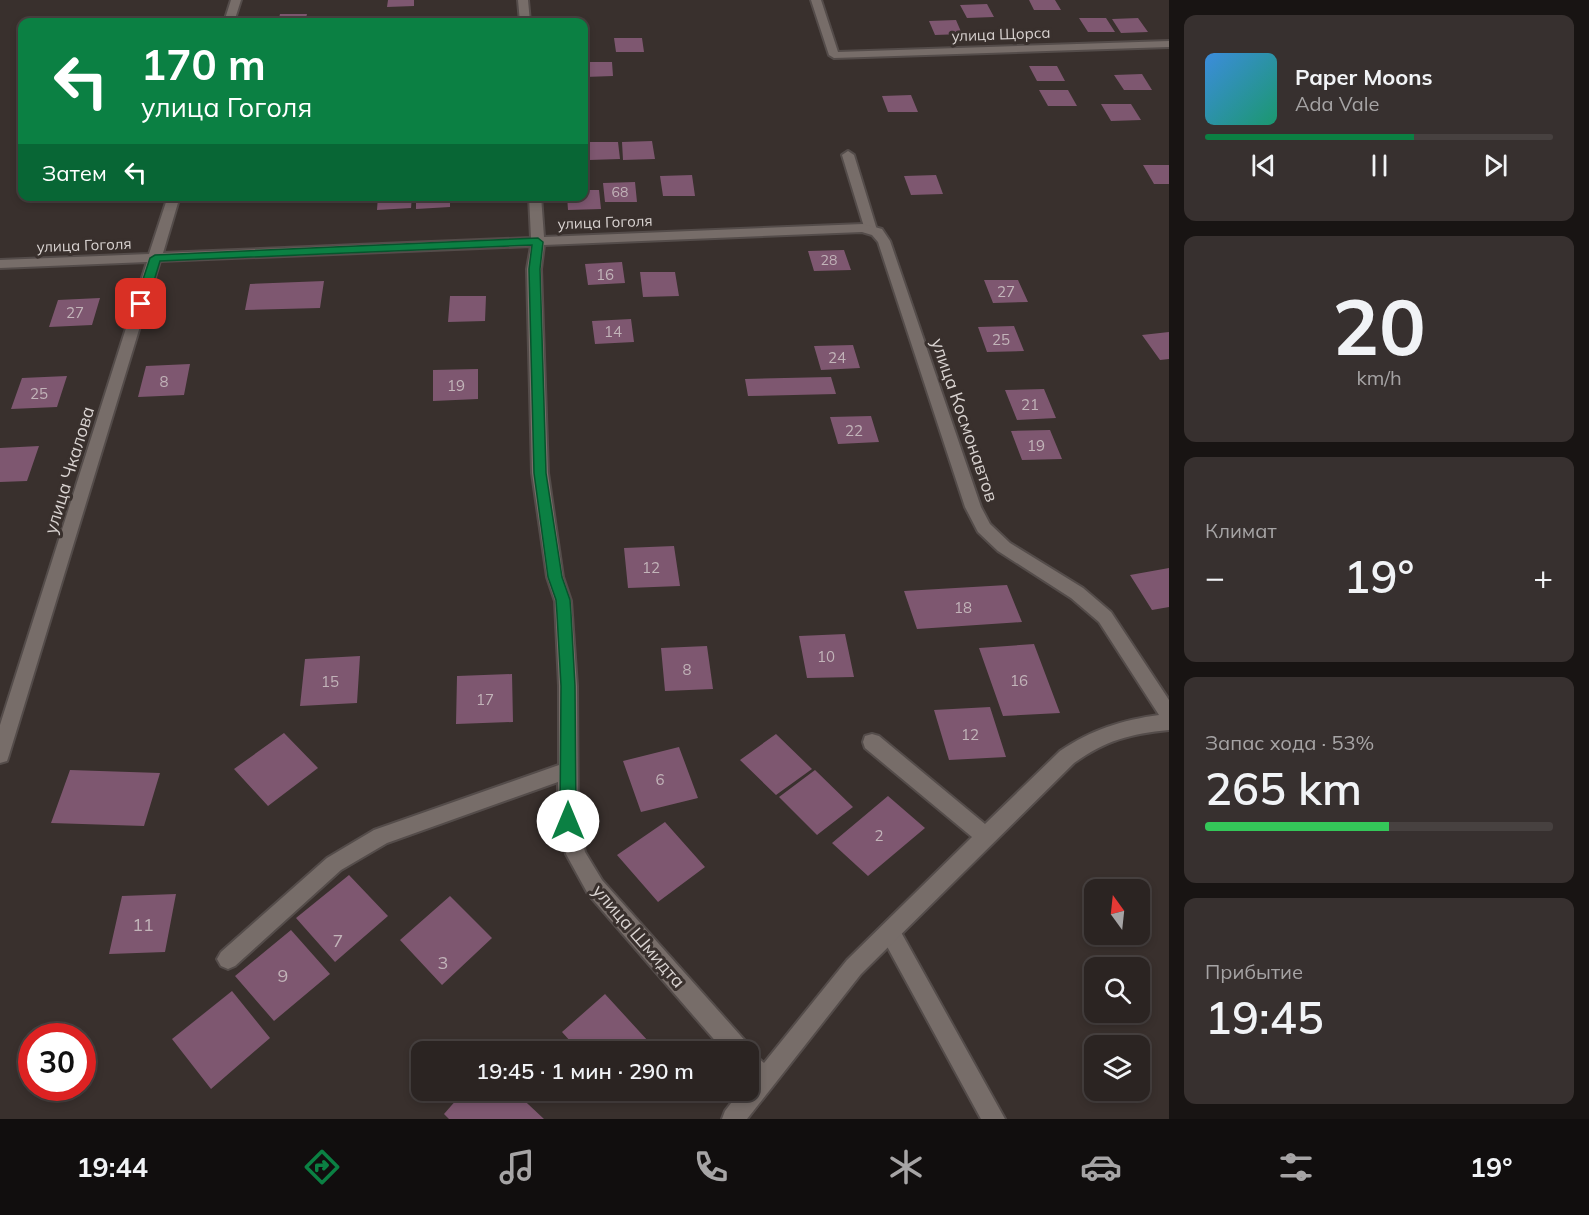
<!DOCTYPE html>
<html lang="ru">
<meta charset="utf-8">
<style>
body{margin:0;font-family:Mulish,sans-serif;background:#37302f;color:#f1f3f6;height:100vh;display:flex;flex-direction:column;font-size:22px;white-space:nowrap}
*{box-sizing:border-box;margin:0}
p{font-size:20px;color:#a6a4a5}
.icon{flex:none;width:33px;height:33px;fill:none;stroke:currentColor;stroke-width:2;stroke-linecap:round;stroke-linejoin:round}
.map{position:relative;flex:1;overflow:hidden}
.sheet{display:flex;flex-direction:column;gap:15px;padding:15px;background:#181413;width:420px}
.sheet>*{flex:none}
.banner{position:absolute;left:18px;top:18px;width:570px;height:183px;border-radius:12px;box-shadow:0 3px 9px #0003,0 0 0 2px #474140;background:#0b8043;color:#fff;overflow:hidden}
.needle{width:39px;rotate:345deg}
.controls{position:absolute;left:1084px;top:879px;display:grid;gap:12px}
.controls a{display:grid;place-items:center;width:66px;height:66px;border-radius:12px;background:#2b2422;box-shadow:0 3px 9px #0003,0 0 0 2px #474140;font-size:30px}
.speed{position:absolute;left:18px;top:1023px;display:flex;gap:12px;font-size:30px;font-weight:700;text-align:center}
.speed>*{display:grid;place-content:center;width:78px;height:78px;border-radius:50%;background:#2b2422;box-shadow:0 3px 9px #0003,0 0 0 2px #474140;line-height:1}
.speed .limit{border:9px solid #d22;background:#fff;color:#111}
.pin{position:absolute;display:grid;place-items:center;width:51px;height:51px;color:#fff;margin:-26px;border-radius:12px;box-shadow:0 3px 9px #0006}
.me{position:absolute;width:66px;margin:-33px;rotate:0deg;stroke-linejoin:round;filter:drop-shadow(0 0 4px #0008)}
.turn{display:flex;align-items:center;gap:21px;height:126px;padding:0 24px;font-size:27px}
.turn .icon{width:78px;height:78px;stroke-width:2.5}
.turn b{display:block;font-size:42px;line-height:51px}
.then{display:flex;align-items:center;height:57px;padding:0 24px;background:#0003;gap:12px;font-size:22px}
.big{font-size:45px;font-weight:600;line-height:1.1}
.sheet .tile{flex:1;display:flex;flex-direction:column;justify-content:center;gap:9px;min-width:0;padding:0 21px;border-radius:12px;background:#37302f}
.sheet .dial{align-items:center;gap:0}
.dial b{font-size:78px;line-height:1}
.song{display:flex;align-items:center;gap:18px}
.cover{width:72px;height:72px;border-radius:9px;background:linear-gradient(135deg,hsl(210 70% 55%),hsl(160 70% 35%))}
.played{height:6px;border-radius:3px;background:linear-gradient(90deg,#0b8043 60%,#474140 60%)}
.keys{display:flex;justify-content:space-around;direction:ltr}
.heat{display:flex;justify-content:space-between;align-items:center;font-size:33px;direction:ltr}
.charge{height:9px;border-radius:4px;background:linear-gradient(90deg,#34c759 53%,#474140 0)}
.trip{position:absolute;left:411px;top:1041px;width:348px;height:60px;border-radius:12px;background:#2b2422;box-shadow:0 3px 9px #0003,0 0 0 2px #474140;font-weight:600;line-height:60px;text-align:center}
.dock{display:flex;height:96px;justify-content:space-around;align-items:center;background:#110e0e;color:#a6a4a5}
.dock .icon{width:42px;height:42px}
.dock .on{color:#0b8043}
.dock b{font-size:27px;color:#f1f3f6}
main{display:flex;flex:1;min-height:0}
.map>svg:first-child{display:block}
.building{fill:#7e5770}
.lines{fill:none;stroke-linecap:round;stroke-linejoin:round}
.service-casing{stroke:#544c4a;stroke-width:4}
.minor-casing{stroke:#544c4a;stroke-width:4}
.service{fill:#776d69;fill-rule:evenodd}
.minor{fill:#776d69;fill-rule:evenodd}
.route{fill:#0b8043;stroke:#07532c;stroke-width:1.5}
.labels{text-anchor:middle;dominant-baseline:central;stroke-width:6;stroke-linejoin:round;paint-order:stroke}
.far-number-label{font-size:14px;fill:#c2b4b9}
.far-street-label{font-size:15px;fill:#d9d3d1;stroke:#39302d}
.number-label{font-size:15px;fill:#c2b4b9}
.street-label{font-size:18px;fill:#d9d3d1;stroke:#39302d}
.near-number-label{font-size:18px;fill:#c2b4b9}
</style>
<main>
<div class="map">
<svg width="1169" height="1119" viewBox="0 0 1169 1119">
<rect width="100%" height="100%" fill="#39302d"/>
<path class="building" d="M388,0H414V6L387,7Z
M1029,0H1055L1061,10H1034Z
M987,4L994,17L967,18L960,5Z
M280,14H307L305,22H278Z
M1079,18H1106L1115,32H1088Z
M1138,18L1148,32L1121,33L1112,19Z
M956,20L962,34L935,35L929,21Z
M614,38H642L644,52H616Z
M584,62H612L613,76L585,77Z
M1029,66H1057L1065,81H1037Z
M1142,74L1152,90H1124L1114,75Z
M1039,90H1068L1077,106H1048Z
M911,95L918,112H888L882,96Z
M1101,104H1131L1141,120L1111,121Z
M652,141L655,159L623,160L622,142Z
M587,142H618L620,159L589,160Z
M1143,165H1169V184H1154Z
M692,175L695,196H663L660,176Z
M936,175L943,194L911,195L904,176Z
M635,182L637,202H605L603,183Z
M584,190H599L601,209L568,210L567,196H584Z
M378,196H412L411,208L377,210Z
M416,196H450V207L416,209Z
M844,250L851,270L814,271L808,251Z
M622,262L625,283L588,285L585,264Z
M640,272H675L679,296L643,297Z
M984,280H1018L1028,302L993,303Z
M324,281L320,308L245,310L250,284Z
M450,296H486L485,321L448,322Z
M100,298L92,325L49,327L58,300Z
M631,319L634,342L595,344L592,321Z
M1014,326L1024,351L987,352L978,327Z
M1169,332V359L1160,360L1142,335Z
M853,345L860,368L821,370L814,346Z
M190,364L184,395L138,397L146,366Z
M478,369V399L433,401V370Z
M67,376L57,407L11,409L22,378Z
M831,377L836,394L748,396L745,379Z
M1044,389L1056,418L1017,420L1005,390Z
M871,416L879,442L838,444L830,417Z
M1050,430L1062,459L1022,460L1011,431Z
M39,446L27,481L0,482V448Z
M674,546L680,586L628,588L624,548Z
M1169,568V607L1152,610L1130,575Z
M1007,585L1022,622L917,629L904,591Z
M845,634L854,677L807,678L799,636Z
M1034,644L1060,713L1003,716L979,648Z
M707,646L713,689L665,691L661,648Z
M360,656L357,703L300,706L305,659Z
M512,674L513,722L456,724L457,676Z
M990,707L1006,757L949,760L934,710Z
M284,733L318,768L268,806L234,769Z
M776,734L812,769L776,795L740,760Z
M679,747L698,798L641,812L623,761Z
M70,770L160,773L144,826L51,823Z
M815,770L853,807L817,835L779,797Z
M888,796L925,828L868,876L832,843Z
M665,822L705,867L658,902L617,855Z
M349,875L388,916L335,962L296,918Z
M176,894L165,952L109,954L122,896Z
M450,896L492,938L442,985L400,940Z
M291,930L330,974L274,1021L235,976Z
M232,991L270,1038L211,1089L172,1039Z
M605,994L649,1042L639,1052H580L562,1032Z
M465,1090H513L544,1119H449L444,1114Z"/>
<g class="lines">
<defs>
<path id="service" d="M848,151L854,155L877,230L875,233H867L865,230L842,155Z
M890,922L897,925L1005,1119H981L883,939L880,932L883,925Z"/>
<path id="minor" d="M231,0H241L234,22H224Z
M518,0H528L530,22H520Z
M811,0H821L838,52L1169,41V47L834,58L829,55Z
M168,196H180L163,253L531,238L529,196H541L544,237L863,224L882,229L890,241L981,507L990,524L1010,543L1083,588L1111,612L1169,700V730C1130,734 1106,740 1074,763L861,974L747,1119H722L725,1111L741,1090H748V1052H725L588,894L566,854L558,821V782L387,843L341,870L235,966L228,969L221,966L217,959L221,952L327,858L374,830L559,765V686L555,601L547,577L532,473L527,269L531,246L160,261L9,755L7,761L0,763V725L147,262L0,268V260L149,254ZM862,232L872,235L878,242L965,507L978,532L998,551L1071,598L1099,622L1159,715C1122,720 1091,730 1060,751L985,824L879,736L872,734L865,736L863,742L865,748L972,837L847,960L764,1063L751,1052L748,1044L602,880L585,852L578,821L577,686L571,601L563,577L548,473L541,269L544,245Z"/>
</defs>
<use href="#service" class="service-casing"/>
<use href="#minor" class="minor-casing"/>
<use href="#service" class="service"/>
<use href="#minor" class="minor"/>
</g>
<path class="route" d="M538,238L543,242L540,269L546,473L562,577L570,600L571,614L575,686L576,821L574,826L568,828L562,826L560,821L561,686L557,614L556,600L548,577L534,473L529,269L532,245L160,261L147,304L141,307L135,304L150,258L155,255Z"/>
<g class="labels">
<g class="far-number-label">
<text x="620" y="192">68</text>
<text x="829" y="260">28</text>
</g>
<g class="far-street-label">
<text transform="translate(1001 34) rotate(-2)">улица Щорса</text>
<text transform="translate(605 222) rotate(-2)">улица Гоголя</text>
<text transform="translate(84 245) rotate(-2)">улица Гоголя</text>
</g>
<g class="number-label">
<text x="605" y="274">16</text>
<text x="1006" y="291">27</text>
<text x="75" y="312">27</text>
<text x="613" y="331">14</text>
<text x="1001" y="339">25</text>
<text x="837" y="357">24</text>
<text x="164" y="381">8</text>
<text x="456" y="385">19</text>
<text x="39" y="393">25</text>
<text x="1030" y="404">21</text>
<text x="854" y="430">22</text>
<text x="1036" y="445">19</text>
<text x="651" y="567">12</text>
<text x="963" y="607">18</text>
<text x="826" y="656">10</text>
<text x="687" y="669">8</text>
<text x="1019" y="680">16</text>
<text x="330" y="681">15</text>
<text x="485" y="699">17</text>
<text x="970" y="734">12</text>
<text x="660" y="779">6</text>
<text x="879" y="835">2</text>
</g>
<g class="street-label">
<text transform="translate(965 420) rotate(71)">улица Космонавтов</text>
<text transform="translate(69 470) rotate(-73)">улица Чкалова</text>
<text transform="translate(639 936) rotate(49)">улица Шмидта</text>
</g>
<g class="near-number-label">
<text x="143" y="924">11</text>
<text x="338" y="940">7</text>
<text x="443" y="962">3</text>
<text x="283" y="975">9</text>
</g>
</g>
</svg>
<div class="controls">
<a><svg class="needle" viewBox="-14 -14 28 28"><path d="M0-13l5 13h-10z" fill="#e53935"/><path d="M0 13l5-13h-10z" fill="#a6a4a5"/></svg></a>
<a><svg class="icon" aria-label="search" viewBox="0 0 24 24"><circle cx="10" cy="10" r="6"/><path d="M15 15l6 6"/></svg></a>
<a><svg class="icon" aria-label="layers" viewBox="0 0 24 24"><path d="M12 4l9 5-9 5-9-5zM3 14l9 5 9-5"/></svg></a>
</div>
<div class="speed"><div class="limit">30</div></div>
<div class="pin" style="left:141px;top:304px;background:#d93025"><svg class="icon" aria-label="arrive" viewBox="0 0 24 24"><path d="M6 21V4h12l-3 4 3 4H6"/></svg></div>
<svg class="me" style="left:568px;top:821px" viewBox="-20 -20 40 40"><circle r="19" fill="#fff"/><path d="M0-13L10 11 0 6-10 11z" fill="#0b8043"/></svg>
<div class="trip">19:45 · 1 мин · 290 m</div>
<div class="banner">
<div class="turn"><svg class="icon" aria-label="left" viewBox="0 0 24 24"><path d="M17 20v-9H6M10 6l-5 5 5 5"/></svg><div><b>170 m</b>улица Гоголя</div></div>
<div class="then">Затем<svg class="icon" aria-label="left" viewBox="0 0 24 24"><path d="M17 20v-9H6M10 6l-5 5 5 5"/></svg></div>
</div>
</div>
<section class="sheet">
<div class="tile">
<div class="song"><i class="cover"></i><div><b>Paper Moons</b><p>Ada Vale</p></div></div>
<div class="played"></div>
<div class="keys"><svg class="icon" aria-label="previous" viewBox="0 0 24 24"><path d="M18 5L8 12l10 7zM5 5v14"/></svg><svg class="icon" aria-label="pause" viewBox="0 0 24 24"><path d="M8 5v14M16 5v14"/></svg><svg class="icon" aria-label="next" viewBox="0 0 24 24"><path d="M6 5l10 7-10 7zM19 5v14"/></svg></div>
</div>
<div class="tile dial"><b>20</b><p>km/h</p></div>
<div class="tile"><p>Климат</p>
<div class="heat"><a>−</a><b class="big">19°</b><a>+</a></div>
</div>
<div class="tile"><p>Запас хода · 53%</p><b class="big">265 km</b><div class="charge"></div></div>
<div class="tile"><p>Прибытие</p><b class="big">19:45</b></div>
</section>
</main>
<nav class="dock">
<b>19:44</b>
<svg class="icon on" aria-label="directions" viewBox="0 0 24 24"><path d="M12 3l9 9-9 9-9-9zM9 14v-3h6M13 9l2 2-2 2"/></svg>
<svg class="icon" aria-label="music" viewBox="0 0 24 24"><path d="M9 18V5l10-2v13"/><circle cx="6" cy="18" r="3"/><circle cx="16" cy="16" r="3"/></svg>
<svg class="icon" aria-label="phone" viewBox="0 0 24 24"><path d="M5 4h4l2 5-3 2q2 4 5 5l2-3 5 2v4C11 20 4 13 5 4z"/></svg>
<svg class="icon" aria-label="climate" viewBox="0 0 24 24"><path d="M12 3v18M4 7l16 10M4 17L20 7"/></svg>
<svg class="icon" aria-label="car" viewBox="0 0 24 24"><path d="M5 17H2v-5l4-1 3-4h7l3 4 3 1v5h-3M9 17h6M6 11h13"/><circle cx="7" cy="17" r="2"/><circle cx="17" cy="17" r="2"/></svg>
<svg class="icon" aria-label="filters" viewBox="0 0 24 24"><path d="M4 7h16M4 17h16"/><circle cx="9" cy="7" r="2"/><circle cx="15" cy="17" r="2"/></svg>
<b>19°</b>
</nav>
